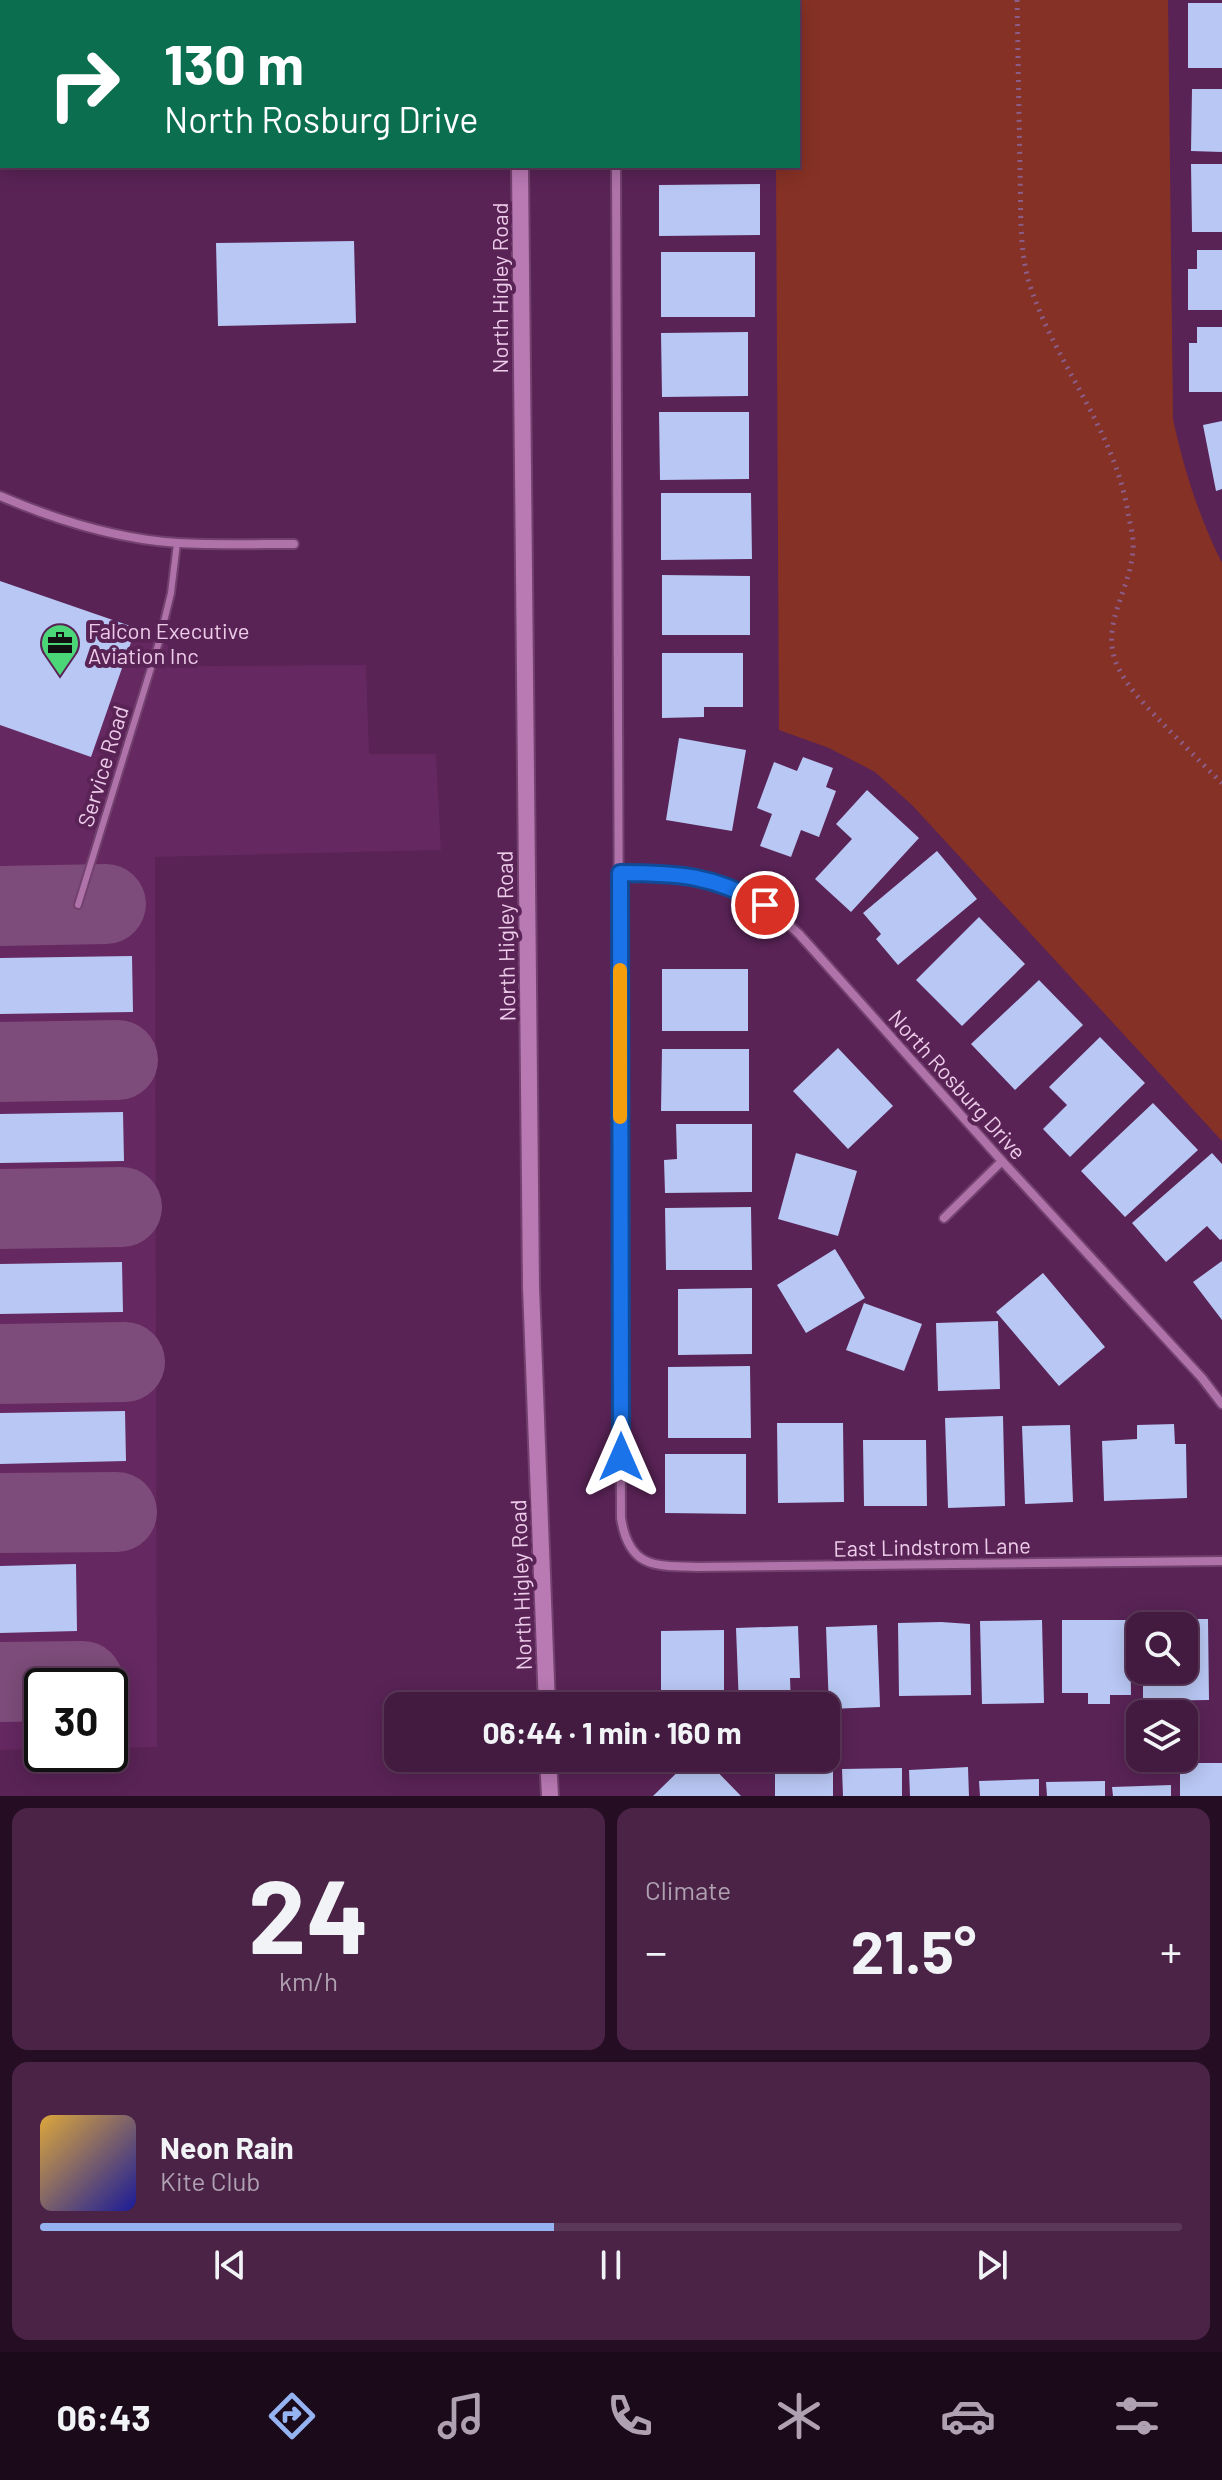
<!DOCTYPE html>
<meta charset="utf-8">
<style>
body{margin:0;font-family:Barlow,sans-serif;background:#4a2347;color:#f1f3f6;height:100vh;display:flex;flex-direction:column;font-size:30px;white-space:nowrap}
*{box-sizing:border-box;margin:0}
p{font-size:26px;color:#afa1b1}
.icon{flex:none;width:44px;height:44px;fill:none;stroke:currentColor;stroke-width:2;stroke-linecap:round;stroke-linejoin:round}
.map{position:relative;height:1796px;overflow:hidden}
.details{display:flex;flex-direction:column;gap:12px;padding:12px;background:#250e23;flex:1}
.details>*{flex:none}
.top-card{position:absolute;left:0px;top:0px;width:800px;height:168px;box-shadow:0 4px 20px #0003,0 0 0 2px #5b3859;background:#0b6e4f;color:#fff;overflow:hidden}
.tools{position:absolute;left:1126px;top:1612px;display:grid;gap:16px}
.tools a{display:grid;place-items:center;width:72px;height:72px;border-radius:16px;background:#431a40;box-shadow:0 4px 20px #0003,0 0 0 2px #5b3859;font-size:40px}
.speed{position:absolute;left:24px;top:1668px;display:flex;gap:16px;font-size:40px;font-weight:700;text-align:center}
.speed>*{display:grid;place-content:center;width:104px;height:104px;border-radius:50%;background:#431a40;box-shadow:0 4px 20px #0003,0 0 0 2px #5b3859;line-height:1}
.speed .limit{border:4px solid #111;border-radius:12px;background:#fff;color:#111}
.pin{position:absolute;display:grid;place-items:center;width:68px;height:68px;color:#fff;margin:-34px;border:4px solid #fff;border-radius:50%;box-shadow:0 2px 8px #0007}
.me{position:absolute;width:88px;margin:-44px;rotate:0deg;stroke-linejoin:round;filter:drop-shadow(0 0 6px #0008)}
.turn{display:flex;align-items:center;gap:28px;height:168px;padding:0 32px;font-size:36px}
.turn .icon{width:104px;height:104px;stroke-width:2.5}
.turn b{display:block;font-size:56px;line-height:68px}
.big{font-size:60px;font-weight:700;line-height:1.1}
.details .card{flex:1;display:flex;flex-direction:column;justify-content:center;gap:12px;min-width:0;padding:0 28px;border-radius:16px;background:#4a2347}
.details .dial{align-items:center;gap:0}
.dial b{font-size:104px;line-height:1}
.song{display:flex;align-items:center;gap:24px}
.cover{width:96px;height:96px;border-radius:12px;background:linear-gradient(135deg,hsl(40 70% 55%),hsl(240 70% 35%))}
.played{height:8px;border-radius:4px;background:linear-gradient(90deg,#95b2f1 45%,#5b3859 45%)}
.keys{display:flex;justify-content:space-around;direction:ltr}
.heat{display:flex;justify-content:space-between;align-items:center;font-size:44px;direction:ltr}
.details .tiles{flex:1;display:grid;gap:12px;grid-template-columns:1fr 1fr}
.card:last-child{grid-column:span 2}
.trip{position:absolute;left:384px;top:1692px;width:456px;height:80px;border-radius:16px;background:#431a40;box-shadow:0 4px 20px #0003,0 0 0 2px #5b3859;font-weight:700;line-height:80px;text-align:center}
.dock{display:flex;height:128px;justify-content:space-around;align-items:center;background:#1b0a1a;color:#afa1b1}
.dock .icon{width:56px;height:56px}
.dock .selected{color:#95b2f1}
.dock b{font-size:36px;color:#f1f3f6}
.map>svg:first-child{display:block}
.built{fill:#652861}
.green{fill:#863125}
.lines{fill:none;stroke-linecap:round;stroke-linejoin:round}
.taxiway{stroke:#7d4c7a;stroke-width:80}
.building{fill:#b8c7f3}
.service-casing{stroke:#72416e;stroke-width:10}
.minor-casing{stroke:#72416e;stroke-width:12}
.secondary-casing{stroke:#72416e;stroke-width:20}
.path{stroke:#8c5d88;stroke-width:5;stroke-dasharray:2 6;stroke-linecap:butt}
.service{stroke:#af72a9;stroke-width:6}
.minor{stroke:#af72a9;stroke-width:8}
.secondary{stroke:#b979b3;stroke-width:16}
.route-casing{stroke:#114b97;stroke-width:20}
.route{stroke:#1a73e8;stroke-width:14}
.slow{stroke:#f59e0b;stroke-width:14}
.labels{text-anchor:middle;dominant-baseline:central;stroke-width:8;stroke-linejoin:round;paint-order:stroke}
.street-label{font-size:22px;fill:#edcce9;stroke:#592356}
.poi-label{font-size:22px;fill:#edcce9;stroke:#592356;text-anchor:start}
</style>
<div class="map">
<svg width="1222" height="1796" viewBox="0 0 1222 1796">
<rect width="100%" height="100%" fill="#592356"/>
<path class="built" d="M0,605L125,629L179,649V657L202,666L366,665L369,754H436L441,850L155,857L157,1747L110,1748V1686H42V1749L0,1750Z"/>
<path class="green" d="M776,0H1168L1173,419C1184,470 1199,517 1222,563V1141L912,805L875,772L829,748L779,730L776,166H798V2H776Z"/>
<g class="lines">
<path class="taxiway" d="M0,906L106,904
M0,1062L118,1060
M0,1209L122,1207
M0,1364L125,1362
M0,1513L117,1512
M0,1682L83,1681"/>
</g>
<path class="building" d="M1188,3H1222V68H1188Z
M1192,89H1222V152L1191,151Z
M1191,164H1222V232H1192Z
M760,184V235L659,236V185Z
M354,241L356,323L218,326L216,243Z
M1197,250H1222V310H1188V269H1197Z
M661,252H755V317H661Z
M1197,327H1222V392H1189V343H1197Z
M748,332V396L662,397L661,333Z
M659,412H749V479L660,480Z
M1222,421V489L1216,491L1203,425Z
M661,493H751L752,559L661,560Z
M662,575L750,576V635H662Z
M0,581L136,628L91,757L0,725Z
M662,653H743V707H704V717L662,718Z
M679,738L746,750L732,831L666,820Z
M803,757L833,768L826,787L836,791L819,837L801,830L791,857L760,846L772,814L757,808L774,762L797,771Z
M867,790L919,838L851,912L815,879L852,839L836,824Z
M937,851L977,899L898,965L876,939L881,934L863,913Z
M979,917L1025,964L962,1026L916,980Z
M132,956L133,1012L0,1014V958Z
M662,969H748V1031H662Z
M1039,980L1083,1025L1015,1090L971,1044Z
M1100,1037L1145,1083L1070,1157L1043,1129L1067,1105L1049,1087Z
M838,1048L893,1106L848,1149L793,1091Z
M662,1049H749V1111H661Z
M1153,1103L1198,1150L1125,1217L1081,1171Z
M123,1112L124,1161L0,1163V1114Z
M676,1124H752V1192L665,1193L664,1160L677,1159Z
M796,1153L857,1171L838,1236L778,1219Z
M1212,1153L1222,1164V1239L1220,1240L1207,1226L1166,1262L1132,1223Z
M751,1207L752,1270H666L665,1208Z
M835,1249L865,1298L806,1333L777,1285Z
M1222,1261V1320L1193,1282Z
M122,1262L123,1312L0,1314V1264Z
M1043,1273L1105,1347L1059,1386L996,1312Z
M752,1288V1354L678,1355V1289Z
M864,1303L922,1324L904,1371L846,1350Z
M998,1321L1000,1389L938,1391L936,1323Z
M750,1366L751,1438H668V1367Z
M125,1411L126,1461L0,1464V1413Z
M1003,1416L1005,1506L948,1508L945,1418Z
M777,1423H843L844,1502L778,1503Z
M1174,1424L1175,1444H1186L1187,1498L1104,1501L1102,1441L1137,1439V1425Z
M1070,1425L1073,1502L1025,1504L1022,1426Z
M863,1440H926L927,1506H864Z
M665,1454H746V1514L665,1513Z
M76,1564L77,1631L0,1633V1566Z
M1143,1619H1208L1209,1700L1143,1701V1670H1184V1626H1143Z
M1042,1620L1044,1703L982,1704L980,1621Z
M1062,1620H1130L1131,1695H1110V1704H1088V1693H1062Z
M941,1622L970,1624L971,1695L899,1696L898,1623Z
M877,1625L880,1707L829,1709L826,1627Z
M798,1626L800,1678H790L791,1705L739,1706L736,1628Z
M724,1630V1706H661V1631Z
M826,1749H833V1796H775V1758H826Z
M692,1758H704L741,1796H653Z
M1180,1763H1222V1796H1180Z
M968,1767L969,1796H910L909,1770Z
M902,1768V1796H843L842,1769Z
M1039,1779V1796H980L979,1781Z
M1105,1781V1796H1047L1046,1782Z
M1171,1785V1796H1113L1112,1787Z"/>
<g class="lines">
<defs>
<path id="service" d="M78,905L159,642L171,593L177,543"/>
<path id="minor" d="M615,0V2
M616,166L621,1518C629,1568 654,1566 697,1567L1222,1561
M0,496C56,520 116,539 178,543C216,545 256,544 294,544
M620,873C699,873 739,878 799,934L1002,1161L1202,1378L1222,1404
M944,1218L1002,1161"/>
<path id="secondary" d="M519,0V2
M520,166L531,1287L547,1706
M548,1758L550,1796"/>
</defs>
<use href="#service" class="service-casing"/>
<use href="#minor" class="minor-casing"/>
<use href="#secondary" class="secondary-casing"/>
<path class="path" d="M1017,0C1018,57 1019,113 1020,170C1021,205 1019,245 1028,279C1052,360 1114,427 1128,513C1130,524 1134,537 1133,549C1131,592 1096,628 1120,671C1131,692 1150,710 1166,727C1185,746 1203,765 1222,783"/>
<use href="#service" class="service"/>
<use href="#minor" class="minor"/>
<use href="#secondary" class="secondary"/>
</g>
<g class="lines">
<defs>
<path id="route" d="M621,1457L620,873C679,873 713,875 765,905"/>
</defs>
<use href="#route" class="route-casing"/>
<use href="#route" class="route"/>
<path class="slow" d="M620,970V1117"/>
</g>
<defs>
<symbol id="office-pin" viewBox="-11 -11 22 30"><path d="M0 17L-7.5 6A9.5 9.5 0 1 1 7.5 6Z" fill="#4bd677" stroke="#592356"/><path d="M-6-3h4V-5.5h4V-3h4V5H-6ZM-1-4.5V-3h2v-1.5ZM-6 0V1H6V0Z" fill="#111"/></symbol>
</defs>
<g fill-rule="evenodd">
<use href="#office-pin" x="38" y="621" width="44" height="60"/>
</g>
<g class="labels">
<g class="street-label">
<text transform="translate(499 288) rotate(-90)">North Higley Road</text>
<text transform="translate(102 766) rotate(-73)">Service Road</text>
<text transform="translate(505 936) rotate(-91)">North Higley Road</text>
<text transform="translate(958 1084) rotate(48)">North Rosburg Drive</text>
<text transform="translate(932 1546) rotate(-1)">East Lindstrom Lane</text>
<text transform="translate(520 1585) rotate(-92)">North Higley Road</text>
</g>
<g class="poi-label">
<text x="88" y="630">Falcon Executive<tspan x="88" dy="25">Aviation Inc</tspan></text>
</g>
</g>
</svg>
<div class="tools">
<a><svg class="icon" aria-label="search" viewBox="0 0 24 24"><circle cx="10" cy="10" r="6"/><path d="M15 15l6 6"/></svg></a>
<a><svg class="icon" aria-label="layers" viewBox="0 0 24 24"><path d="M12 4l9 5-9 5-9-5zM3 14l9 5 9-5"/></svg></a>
</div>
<div class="speed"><div class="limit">30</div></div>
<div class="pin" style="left:765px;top:905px;background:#d93025"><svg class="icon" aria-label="arrive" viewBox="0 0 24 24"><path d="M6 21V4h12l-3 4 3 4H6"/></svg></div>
<svg class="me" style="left:621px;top:1457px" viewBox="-20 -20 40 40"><path d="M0-17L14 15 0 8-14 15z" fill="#1a73e8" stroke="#fff" stroke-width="4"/></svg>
<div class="trip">06:44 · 1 min · 160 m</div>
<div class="top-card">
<div class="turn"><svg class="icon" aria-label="right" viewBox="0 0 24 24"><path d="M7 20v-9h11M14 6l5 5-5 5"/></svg><div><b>130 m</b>North Rosburg Drive</div></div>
</div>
</div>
<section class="details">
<div class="tiles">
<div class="card dial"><b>24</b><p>km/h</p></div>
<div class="card"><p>Climate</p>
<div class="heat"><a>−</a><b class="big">21.5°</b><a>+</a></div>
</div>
<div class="card">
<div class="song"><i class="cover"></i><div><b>Neon Rain</b><p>Kite Club</p></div></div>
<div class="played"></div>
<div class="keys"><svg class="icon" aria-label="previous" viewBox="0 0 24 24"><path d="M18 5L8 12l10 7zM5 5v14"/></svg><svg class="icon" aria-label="pause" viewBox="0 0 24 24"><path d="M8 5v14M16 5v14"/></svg><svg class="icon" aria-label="next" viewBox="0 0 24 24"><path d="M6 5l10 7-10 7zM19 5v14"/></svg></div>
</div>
</div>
</section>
<nav class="dock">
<b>06:43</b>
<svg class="icon selected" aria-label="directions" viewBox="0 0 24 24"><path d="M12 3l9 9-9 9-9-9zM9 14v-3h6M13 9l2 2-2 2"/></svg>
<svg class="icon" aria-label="music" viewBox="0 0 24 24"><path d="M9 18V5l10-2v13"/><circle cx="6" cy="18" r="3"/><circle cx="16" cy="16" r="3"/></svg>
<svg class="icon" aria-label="phone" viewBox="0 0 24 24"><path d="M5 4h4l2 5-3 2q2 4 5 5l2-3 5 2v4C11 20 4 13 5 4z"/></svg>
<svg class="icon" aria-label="climate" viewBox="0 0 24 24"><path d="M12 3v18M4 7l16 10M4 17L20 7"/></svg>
<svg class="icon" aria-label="car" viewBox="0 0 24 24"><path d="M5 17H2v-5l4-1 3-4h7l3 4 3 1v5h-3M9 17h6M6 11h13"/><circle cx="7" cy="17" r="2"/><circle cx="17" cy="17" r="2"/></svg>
<svg class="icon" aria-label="filters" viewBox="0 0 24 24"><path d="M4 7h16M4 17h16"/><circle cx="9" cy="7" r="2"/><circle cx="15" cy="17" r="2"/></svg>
</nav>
